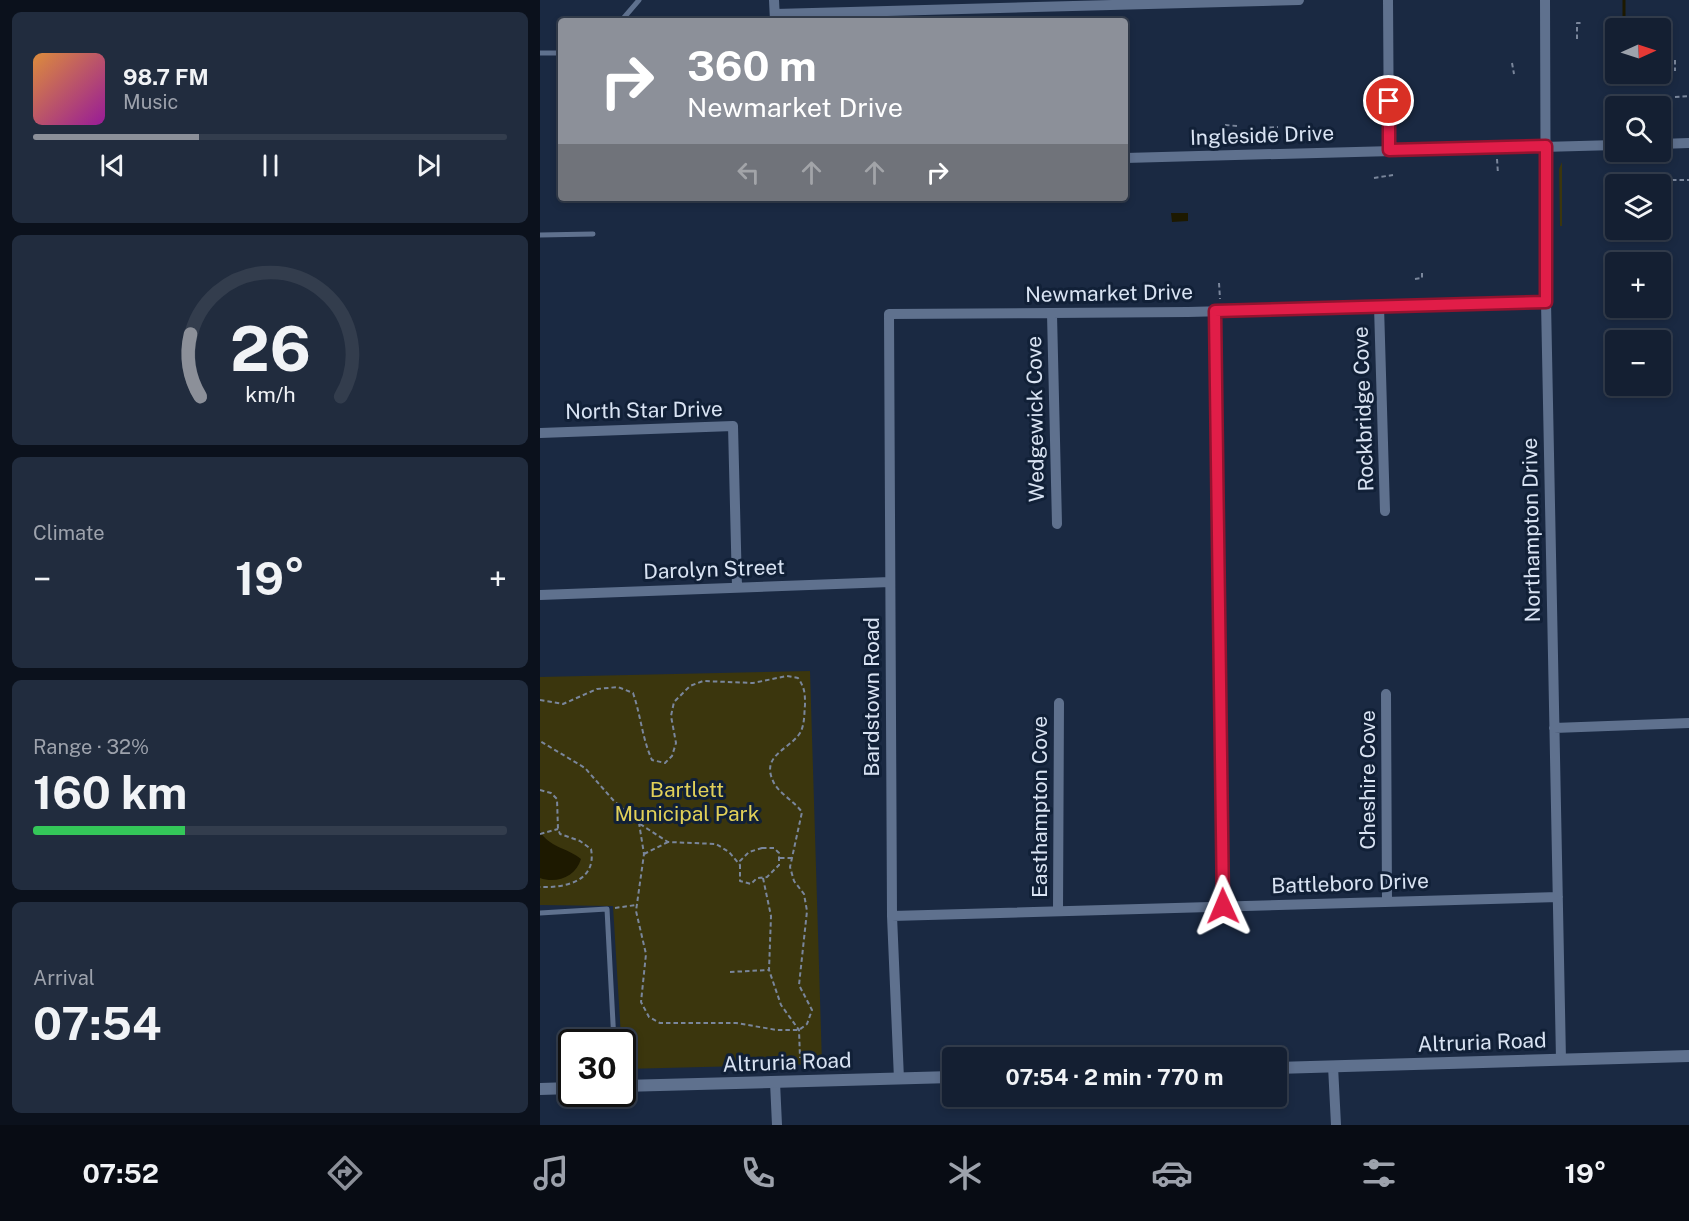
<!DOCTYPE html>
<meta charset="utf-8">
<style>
body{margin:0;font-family:"Public Sans",sans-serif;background:#212c3e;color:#f1f3f6;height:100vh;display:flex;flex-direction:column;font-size:22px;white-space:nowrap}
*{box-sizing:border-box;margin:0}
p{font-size:20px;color:#9da2ac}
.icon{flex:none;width:33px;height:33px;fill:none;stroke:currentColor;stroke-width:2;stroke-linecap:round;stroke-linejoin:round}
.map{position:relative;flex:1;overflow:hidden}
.side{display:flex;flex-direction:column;gap:12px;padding:12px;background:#0b111c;width:540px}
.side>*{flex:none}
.banner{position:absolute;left:18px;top:18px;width:570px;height:183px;border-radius:6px;box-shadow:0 3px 9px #0003,0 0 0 2px #333d4d;background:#8c9099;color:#fff;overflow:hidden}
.needle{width:39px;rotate:87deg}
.controls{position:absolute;left:1065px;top:18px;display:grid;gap:12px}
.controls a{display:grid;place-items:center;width:66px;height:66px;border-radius:6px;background:#141f32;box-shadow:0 3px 9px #0003,0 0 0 2px #333d4d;font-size:30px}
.speed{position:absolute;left:18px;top:1029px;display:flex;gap:12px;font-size:30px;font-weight:700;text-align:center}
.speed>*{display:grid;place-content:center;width:78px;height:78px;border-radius:50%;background:#141f32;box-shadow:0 3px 9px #0003,0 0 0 2px #333d4d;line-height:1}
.speed .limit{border:3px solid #111;border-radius:9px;background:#fff;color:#111}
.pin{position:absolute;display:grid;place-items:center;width:51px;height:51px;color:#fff;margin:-26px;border:3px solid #fff;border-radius:50%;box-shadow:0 2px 6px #0007}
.me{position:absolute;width:66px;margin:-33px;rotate:359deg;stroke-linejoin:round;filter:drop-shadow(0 0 4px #0008)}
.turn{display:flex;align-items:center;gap:21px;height:126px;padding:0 30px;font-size:27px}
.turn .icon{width:78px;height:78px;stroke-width:2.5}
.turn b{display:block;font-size:42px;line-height:51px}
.lanes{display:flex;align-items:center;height:57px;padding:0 30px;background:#0003;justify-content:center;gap:30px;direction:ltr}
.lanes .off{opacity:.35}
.big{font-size:45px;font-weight:700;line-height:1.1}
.side .card{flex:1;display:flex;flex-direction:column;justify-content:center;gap:9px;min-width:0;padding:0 21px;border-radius:9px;background:#212c3e}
.side .dial{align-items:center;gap:0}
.dial svg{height:156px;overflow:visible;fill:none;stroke:#333d4d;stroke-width:7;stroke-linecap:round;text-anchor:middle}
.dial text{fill:#f1f3f6;stroke:none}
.song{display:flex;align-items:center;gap:18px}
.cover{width:72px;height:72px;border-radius:9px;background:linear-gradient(135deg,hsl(30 70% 55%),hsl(300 70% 35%))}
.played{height:6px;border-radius:3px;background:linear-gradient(90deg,#8c9099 35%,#333d4d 35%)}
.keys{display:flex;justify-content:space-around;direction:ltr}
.heat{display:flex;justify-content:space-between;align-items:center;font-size:33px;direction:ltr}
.charge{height:9px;border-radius:4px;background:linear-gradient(90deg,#34c759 32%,#333d4d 0)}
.trip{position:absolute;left:402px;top:1047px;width:345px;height:60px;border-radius:6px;background:#141f32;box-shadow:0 3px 9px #0003,0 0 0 2px #333d4d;font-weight:700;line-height:60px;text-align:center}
.dock{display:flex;height:96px;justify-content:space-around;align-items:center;background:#080c14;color:#9da2ac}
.dock .icon{width:42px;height:42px}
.dock .active{color:#8c9099}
.dock b{font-size:27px;color:#f1f3f6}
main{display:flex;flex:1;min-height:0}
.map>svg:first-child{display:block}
.green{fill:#3b360d}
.water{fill:#1d1900}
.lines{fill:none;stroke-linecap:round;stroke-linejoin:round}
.stream{stroke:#1d1900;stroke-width:3}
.path{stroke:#7a869b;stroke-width:2;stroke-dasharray:4.5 3;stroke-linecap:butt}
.service{stroke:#5f718e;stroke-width:5}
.minor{stroke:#5f718e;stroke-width:10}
.tertiary{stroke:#5f718e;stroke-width:12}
.route-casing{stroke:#92132f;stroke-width:15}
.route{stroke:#e11d48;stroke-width:10}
.labels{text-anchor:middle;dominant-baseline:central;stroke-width:6;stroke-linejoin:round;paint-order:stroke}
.street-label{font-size:21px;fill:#d9e3f3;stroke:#112037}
.park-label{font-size:21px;fill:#e1d058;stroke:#112037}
</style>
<main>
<section class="side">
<div class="card">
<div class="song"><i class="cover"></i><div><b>98.7 FM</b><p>Music</p></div></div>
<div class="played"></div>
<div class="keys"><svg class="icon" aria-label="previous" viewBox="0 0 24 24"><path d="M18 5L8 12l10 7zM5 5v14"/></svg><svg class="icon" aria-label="pause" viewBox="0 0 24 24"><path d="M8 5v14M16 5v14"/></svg><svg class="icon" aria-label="next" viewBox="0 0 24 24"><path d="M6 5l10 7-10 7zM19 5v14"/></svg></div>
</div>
<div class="card dial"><svg viewBox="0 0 100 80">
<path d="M14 69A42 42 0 1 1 86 69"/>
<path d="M14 69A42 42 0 0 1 9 37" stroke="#8c9099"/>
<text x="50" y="56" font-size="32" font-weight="700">26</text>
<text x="50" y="72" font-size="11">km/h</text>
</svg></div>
<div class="card"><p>Climate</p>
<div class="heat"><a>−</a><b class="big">19°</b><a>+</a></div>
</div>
<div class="card"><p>Range · 32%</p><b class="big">160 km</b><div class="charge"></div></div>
<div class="card"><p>Arrival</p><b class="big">07:54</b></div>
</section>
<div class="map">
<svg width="1149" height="1125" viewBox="0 0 1149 1125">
<rect width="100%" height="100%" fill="#1a2942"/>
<path class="green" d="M1022,162V226H1020L1019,169Z
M270,671L282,1064L83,1069L73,906L0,905V677Z"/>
<path class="water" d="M648,213V221L632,222L631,213Z
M0,831C8,847 28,848 41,859C36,877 16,884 0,878Z"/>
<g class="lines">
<path class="stream" d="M1084,0V19"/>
<path class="path" d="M1037,39V23H1041
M1135,60V71
M972,63L974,74
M1135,97L1149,96
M685,125L697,126
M722,128L738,127
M957,159L958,174
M834,178L853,175
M1132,180H1149
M875,279L882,278V273
M679,283L680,299
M0,700L23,704L57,689L78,687L93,693C101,716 102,738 112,760L125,763L132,756L136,743L131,716L134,702L150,686L163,681L213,683L247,676L258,678C265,688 265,694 265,705C264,714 265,724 260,733C249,750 221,755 233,781C238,793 254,801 262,812L250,867L254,881L264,894L267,911L259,985L272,1010L267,1024L259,1030H237L196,1023H120L109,1017L101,1002L106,954L96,911L104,854L99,823L74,801L45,768L0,741
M0,790L11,793L17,799L18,829L20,834L40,841L51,849C57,881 26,888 0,887
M100,824L128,842L176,844L189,852L200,865
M0,834L18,829
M222,848H234L239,853V865L227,877L217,878L211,884L200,881V861L209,852Z
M104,854L128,842
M240,858H252
M223,878L231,916L229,970L241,1005L259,1030L260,1058
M75,908L96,905
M190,972L229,970"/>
<path class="service" d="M81,21L99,0
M0,53H21
M0,235L53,234
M0,913L67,909L74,1042"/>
<path class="minor" d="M234,0L235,21
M848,0L849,150
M1005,0L1006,302L1021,1060
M235,14L759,0
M1120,144L1149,143
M585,158L1076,145
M839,306L845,511
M675,311L683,906
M512,314L517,524
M0,433L193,426L197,587
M0,595L350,582
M846,694L847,902
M1014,728L1149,723
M518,911L519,703
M352,916L1018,897
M793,1066L796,1125
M359,1079L352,916L349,314L648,312L1006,302
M235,1082L237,1125"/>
<path class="tertiary" d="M736,1068L1149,1056
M82,1086L412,1077
M0,1089L32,1088"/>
</g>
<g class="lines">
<defs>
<path id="route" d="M683,906L675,311L1006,302V146L849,150V101"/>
</defs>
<use href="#route" class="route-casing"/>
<use href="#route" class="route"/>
</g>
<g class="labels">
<g class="street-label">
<text transform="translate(722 135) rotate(-2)">Ingleside Drive</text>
<text transform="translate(569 293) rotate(-1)">Newmarket Drive</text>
<text transform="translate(823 409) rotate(-92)">Rockbridge Cove</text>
<text transform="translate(104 410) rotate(-1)">North Star Drive</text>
<text transform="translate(495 419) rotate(-91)">Wedgewick Cove</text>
<text transform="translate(991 530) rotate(-91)">Northampton Drive</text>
<text transform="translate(174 569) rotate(-2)">Darolyn Street</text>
<text transform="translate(331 697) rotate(-90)">Bardstown Road</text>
<text transform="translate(827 780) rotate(-90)">Cheshire Cove</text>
<text transform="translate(499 807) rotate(-90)">Easthampton Cove</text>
<text transform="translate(810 883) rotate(-2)">Battleboro Drive</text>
<text transform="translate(942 1042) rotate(-2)">Altruria Road</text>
<text transform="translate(247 1062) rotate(-2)">Altruria Road</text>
</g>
<g class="park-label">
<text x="147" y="789">Bartlett<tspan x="147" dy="24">Municipal Park</tspan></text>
</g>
</g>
</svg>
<div class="controls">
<a><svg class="needle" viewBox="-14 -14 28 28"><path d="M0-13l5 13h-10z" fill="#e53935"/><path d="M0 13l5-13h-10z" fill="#9da2ac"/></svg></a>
<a><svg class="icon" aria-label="search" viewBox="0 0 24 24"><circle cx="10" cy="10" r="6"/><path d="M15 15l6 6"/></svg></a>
<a><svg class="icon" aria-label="layers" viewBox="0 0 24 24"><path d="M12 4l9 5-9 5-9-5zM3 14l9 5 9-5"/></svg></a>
<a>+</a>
<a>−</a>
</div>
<div class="speed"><div class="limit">30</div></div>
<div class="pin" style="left:849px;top:101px;background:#d93025"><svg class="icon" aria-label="arrive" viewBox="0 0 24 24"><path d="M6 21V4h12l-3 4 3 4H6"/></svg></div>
<svg class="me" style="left:683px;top:906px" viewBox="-20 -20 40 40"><path d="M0-17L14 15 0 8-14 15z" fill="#e11d48" stroke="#fff" stroke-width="4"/></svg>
<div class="trip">07:54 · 2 min · 770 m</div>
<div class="banner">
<div class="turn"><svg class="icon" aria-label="right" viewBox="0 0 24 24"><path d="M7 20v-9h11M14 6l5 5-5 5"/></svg><div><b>360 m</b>Newmarket Drive</div></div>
<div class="lanes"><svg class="icon off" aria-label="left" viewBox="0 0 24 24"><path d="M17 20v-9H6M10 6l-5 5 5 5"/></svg><svg class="icon off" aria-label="ahead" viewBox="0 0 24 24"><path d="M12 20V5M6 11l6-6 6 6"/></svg><svg class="icon off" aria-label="ahead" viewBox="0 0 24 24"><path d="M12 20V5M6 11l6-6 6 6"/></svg><svg class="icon" aria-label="right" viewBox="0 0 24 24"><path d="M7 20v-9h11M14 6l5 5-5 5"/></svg></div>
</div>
</div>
</main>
<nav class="dock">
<b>07:52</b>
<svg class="icon active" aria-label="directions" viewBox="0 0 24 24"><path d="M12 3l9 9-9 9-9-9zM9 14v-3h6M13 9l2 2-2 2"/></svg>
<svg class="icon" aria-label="music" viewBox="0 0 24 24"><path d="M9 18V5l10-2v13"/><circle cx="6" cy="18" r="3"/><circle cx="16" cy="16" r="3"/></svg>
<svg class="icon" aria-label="phone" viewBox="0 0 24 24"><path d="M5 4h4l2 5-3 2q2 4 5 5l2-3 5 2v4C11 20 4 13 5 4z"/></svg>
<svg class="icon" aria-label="climate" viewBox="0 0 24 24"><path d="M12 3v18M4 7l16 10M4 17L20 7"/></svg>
<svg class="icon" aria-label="car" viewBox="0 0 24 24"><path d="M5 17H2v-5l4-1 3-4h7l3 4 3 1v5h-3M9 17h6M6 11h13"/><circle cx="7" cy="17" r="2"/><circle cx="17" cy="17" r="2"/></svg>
<svg class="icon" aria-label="filters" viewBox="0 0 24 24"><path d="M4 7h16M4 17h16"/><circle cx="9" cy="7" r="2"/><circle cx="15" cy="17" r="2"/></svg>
<b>19°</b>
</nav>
